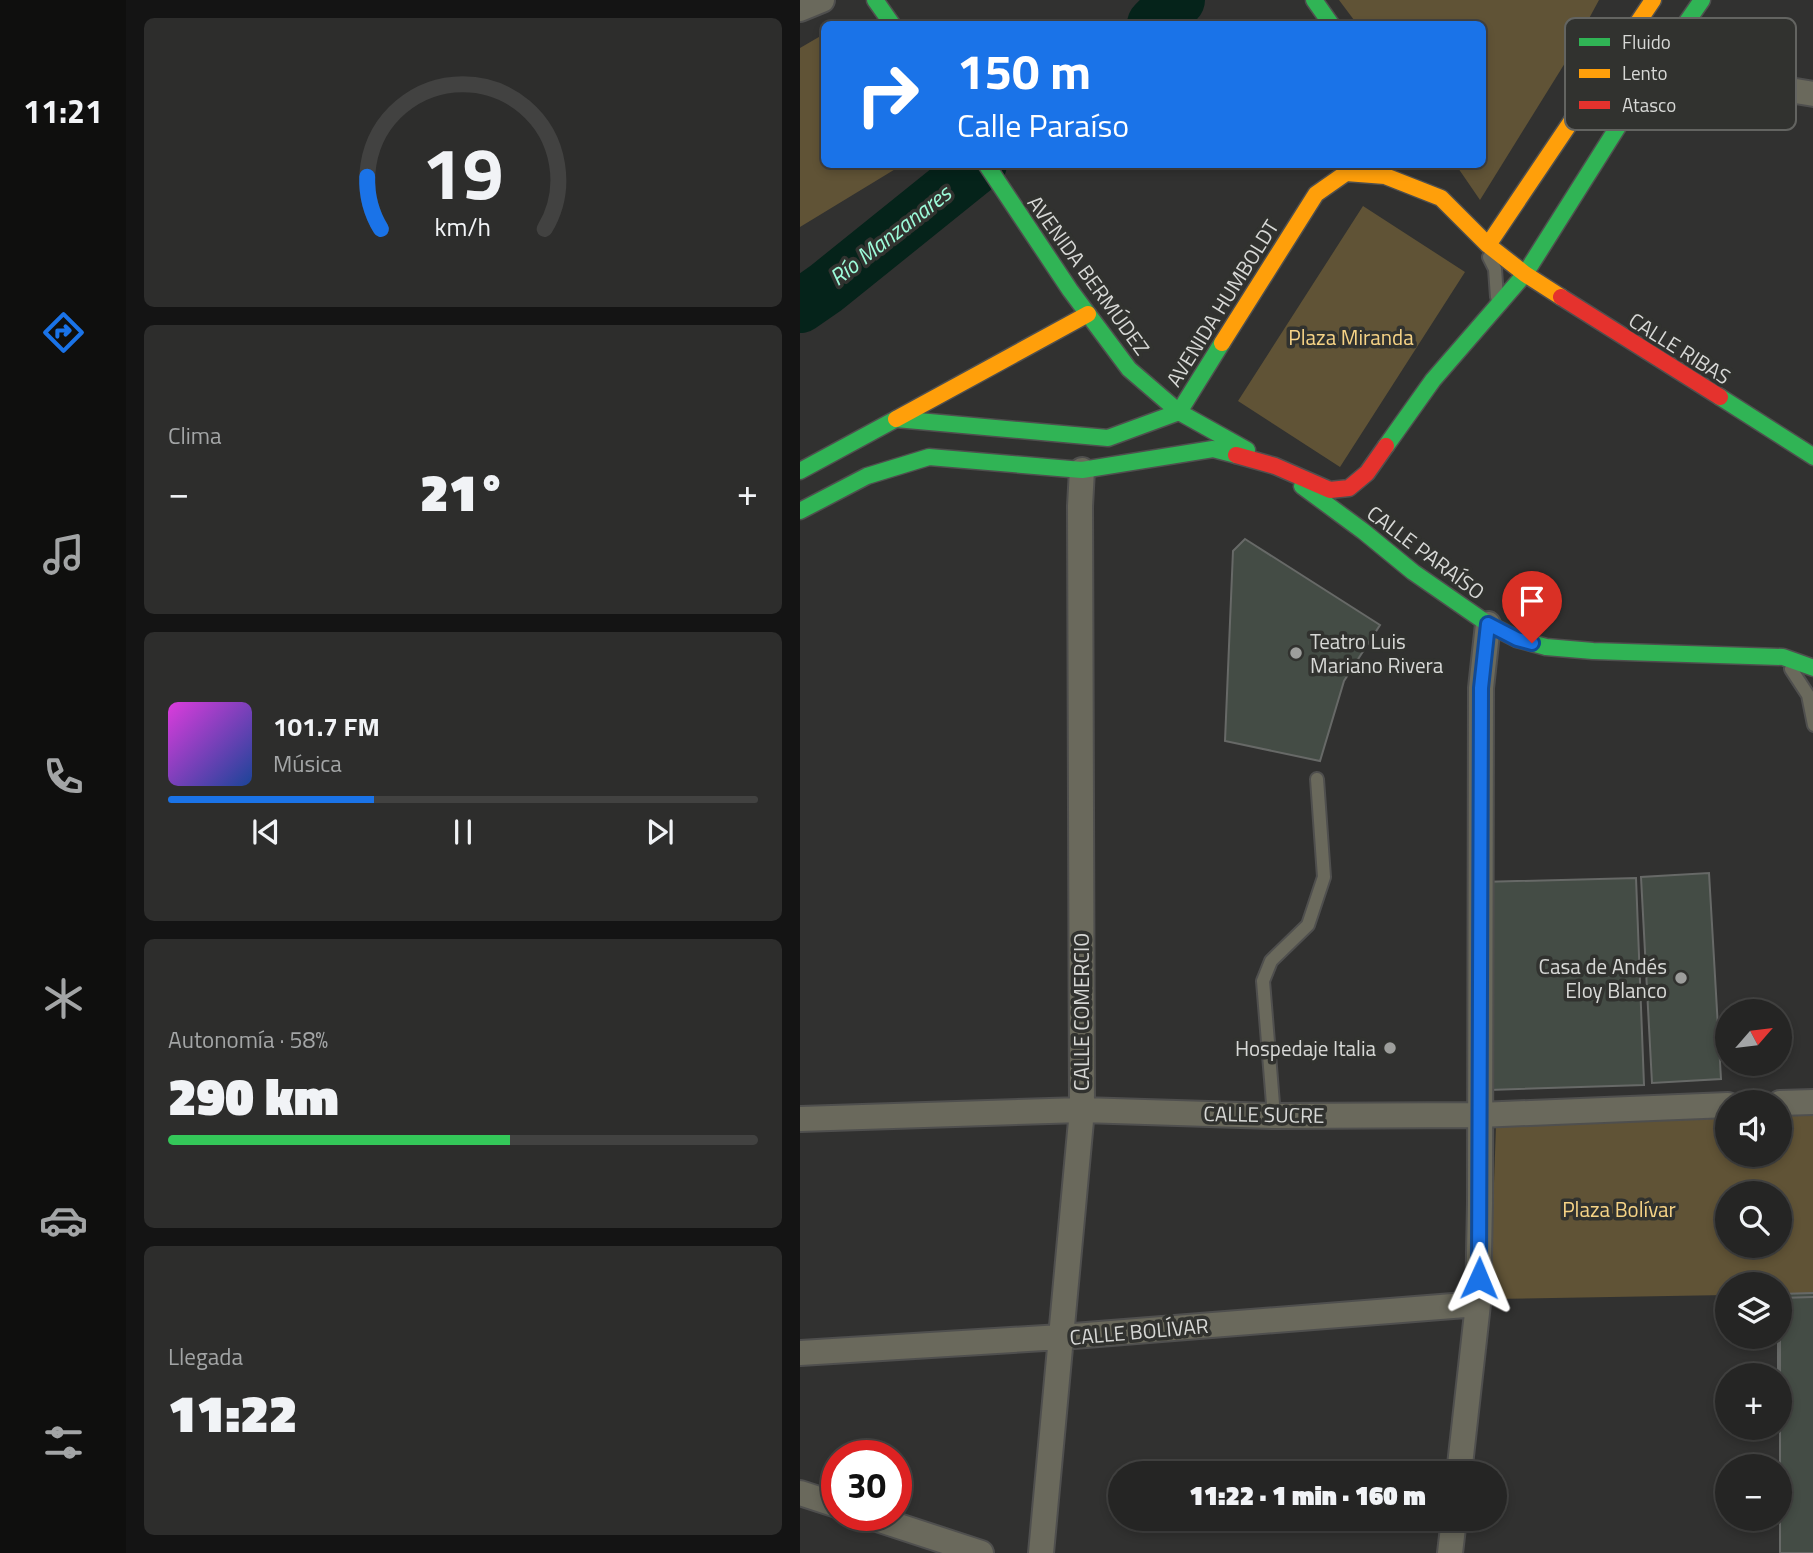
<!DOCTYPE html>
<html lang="es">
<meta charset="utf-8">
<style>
body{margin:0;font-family:"Titillium Web",sans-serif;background:#2d2d2c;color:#f1f3f6;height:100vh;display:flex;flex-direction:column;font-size:26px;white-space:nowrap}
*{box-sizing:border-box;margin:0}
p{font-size:23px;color:#a3a5a6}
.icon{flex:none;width:38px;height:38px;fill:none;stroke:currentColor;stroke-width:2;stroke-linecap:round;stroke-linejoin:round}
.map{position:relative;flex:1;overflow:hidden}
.side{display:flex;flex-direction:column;gap:18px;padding:18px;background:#141414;width:674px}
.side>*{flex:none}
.hud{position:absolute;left:21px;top:21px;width:665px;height:147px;border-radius:10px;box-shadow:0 4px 10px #0003,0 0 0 2px #424241;background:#1a73e8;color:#fff;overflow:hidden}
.needle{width:46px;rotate:62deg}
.tools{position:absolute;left:915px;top:999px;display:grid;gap:14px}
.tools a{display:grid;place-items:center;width:77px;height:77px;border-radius:50%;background:#252524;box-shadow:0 4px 10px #0003,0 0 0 2px #424241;font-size:35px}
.speed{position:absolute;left:21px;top:1440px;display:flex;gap:14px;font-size:35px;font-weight:700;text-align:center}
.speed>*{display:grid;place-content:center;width:91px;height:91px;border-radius:50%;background:#252524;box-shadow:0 4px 10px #0003,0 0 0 2px #424241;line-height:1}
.speed .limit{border:10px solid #d22;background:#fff;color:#111}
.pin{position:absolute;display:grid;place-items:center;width:60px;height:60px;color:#fff;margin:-72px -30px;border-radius:50% 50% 50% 0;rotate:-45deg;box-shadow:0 0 7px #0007}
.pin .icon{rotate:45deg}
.me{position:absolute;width:77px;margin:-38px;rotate:1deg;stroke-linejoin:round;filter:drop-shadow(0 0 5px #0008)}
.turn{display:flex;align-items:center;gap:24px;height:147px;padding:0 21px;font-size:32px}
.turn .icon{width:91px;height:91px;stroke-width:2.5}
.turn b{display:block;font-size:49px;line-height:60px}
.big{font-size:52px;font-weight:800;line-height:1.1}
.side .tile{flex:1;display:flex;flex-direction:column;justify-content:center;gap:10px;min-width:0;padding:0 24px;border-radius:10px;background:#2d2d2c}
.side .dial{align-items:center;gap:0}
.dial svg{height:182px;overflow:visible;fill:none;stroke:#424241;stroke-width:7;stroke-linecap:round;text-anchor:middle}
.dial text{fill:#f1f3f6;stroke:none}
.song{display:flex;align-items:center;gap:21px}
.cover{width:84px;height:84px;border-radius:10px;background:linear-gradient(135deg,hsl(300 70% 55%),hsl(220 70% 35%))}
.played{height:7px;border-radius:4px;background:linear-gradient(90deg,#1a73e8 35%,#424241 35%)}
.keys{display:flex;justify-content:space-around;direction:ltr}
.heat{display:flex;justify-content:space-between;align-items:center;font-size:38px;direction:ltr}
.charge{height:10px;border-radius:5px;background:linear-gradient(90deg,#34c759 58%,#424241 0)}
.trip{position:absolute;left:308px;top:1461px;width:399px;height:70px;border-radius:35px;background:#252524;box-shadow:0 4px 10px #0003,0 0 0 2px #424241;font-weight:800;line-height:70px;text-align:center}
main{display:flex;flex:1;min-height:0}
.menu{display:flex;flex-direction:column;width:126px;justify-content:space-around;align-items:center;background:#0f0f0e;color:#a3a5a6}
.menu .icon{width:49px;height:49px}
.menu .on{color:#1a73e8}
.menu b{font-size:32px;color:#f1f3f6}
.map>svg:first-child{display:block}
.green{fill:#605336;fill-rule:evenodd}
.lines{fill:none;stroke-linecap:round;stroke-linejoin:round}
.river{stroke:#05231a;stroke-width:54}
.building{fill:#444c45;stroke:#676967;stroke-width:2}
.lane-casing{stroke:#4f4f4e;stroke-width:16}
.street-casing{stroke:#4f4f4e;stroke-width:28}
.fast-casing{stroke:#4f4f4e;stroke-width:19}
.slow-casing{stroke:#4f4f4e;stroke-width:19}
.jam-casing{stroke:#4f4f4e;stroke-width:19}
.lane{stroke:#6a695c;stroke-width:12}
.street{stroke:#6a695c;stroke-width:24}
.fast{stroke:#30b455;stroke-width:16}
.slow{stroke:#ff9f0a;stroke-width:16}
.jam{stroke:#e5322d;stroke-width:16}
.route-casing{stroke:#114b97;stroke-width:18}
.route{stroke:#1a73e8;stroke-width:12}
.poi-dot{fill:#9d9e9c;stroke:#31322f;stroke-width:2.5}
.labels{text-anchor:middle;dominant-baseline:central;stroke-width:7;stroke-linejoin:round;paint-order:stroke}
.street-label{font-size:21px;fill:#d7d8d6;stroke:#31322f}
.park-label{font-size:21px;fill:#f6d386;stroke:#31322f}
.poi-label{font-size:21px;fill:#d7d8d6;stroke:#31322f;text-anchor:end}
.water-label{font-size:23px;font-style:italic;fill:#9cfbd9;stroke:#31322f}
.key{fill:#31322f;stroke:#636461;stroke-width:2}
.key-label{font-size:19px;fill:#d7d8d6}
</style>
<main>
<nav class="menu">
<b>11:21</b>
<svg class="icon on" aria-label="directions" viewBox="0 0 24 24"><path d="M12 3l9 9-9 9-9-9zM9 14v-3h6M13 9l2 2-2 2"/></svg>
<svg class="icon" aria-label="music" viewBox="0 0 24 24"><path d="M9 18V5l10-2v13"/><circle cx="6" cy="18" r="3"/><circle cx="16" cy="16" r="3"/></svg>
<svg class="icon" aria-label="phone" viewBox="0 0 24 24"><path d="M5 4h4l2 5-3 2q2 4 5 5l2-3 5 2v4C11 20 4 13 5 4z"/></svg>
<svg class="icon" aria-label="climate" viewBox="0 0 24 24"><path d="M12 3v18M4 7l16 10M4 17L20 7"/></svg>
<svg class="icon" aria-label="car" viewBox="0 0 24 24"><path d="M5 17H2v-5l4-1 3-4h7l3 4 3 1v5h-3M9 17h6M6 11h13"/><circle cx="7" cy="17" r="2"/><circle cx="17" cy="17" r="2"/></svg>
<svg class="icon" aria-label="filters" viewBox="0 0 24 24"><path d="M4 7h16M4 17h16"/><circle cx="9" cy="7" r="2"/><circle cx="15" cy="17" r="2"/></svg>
</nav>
<section class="side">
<div class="tile dial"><svg viewBox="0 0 100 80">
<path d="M14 69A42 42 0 1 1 86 69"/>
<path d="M14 69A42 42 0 0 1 8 46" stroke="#1a73e8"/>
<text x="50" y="56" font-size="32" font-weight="700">19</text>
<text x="50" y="72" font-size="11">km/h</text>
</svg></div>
<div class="tile"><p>Clima</p>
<div class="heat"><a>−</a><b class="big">21°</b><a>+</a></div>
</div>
<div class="tile">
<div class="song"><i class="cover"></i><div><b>101.7 FM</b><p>Música</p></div></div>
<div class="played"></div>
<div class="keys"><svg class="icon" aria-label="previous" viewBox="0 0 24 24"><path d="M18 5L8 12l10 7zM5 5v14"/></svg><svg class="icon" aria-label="pause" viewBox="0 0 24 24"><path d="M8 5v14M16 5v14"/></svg><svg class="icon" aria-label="next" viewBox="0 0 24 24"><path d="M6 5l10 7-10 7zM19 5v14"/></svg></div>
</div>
<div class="tile"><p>Autonomía · 58%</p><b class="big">290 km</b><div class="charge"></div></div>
<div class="tile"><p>Llegada</p><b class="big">11:22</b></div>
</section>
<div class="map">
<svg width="1014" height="1553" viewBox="0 0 1014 1553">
<rect width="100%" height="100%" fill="#313130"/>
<path class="green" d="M539,0H799L765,63L680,200L656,165L682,164V24H557Z
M24,34V164L102,165L0,227V48Z
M563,206L665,272L540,467L438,401Z
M1013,1113V1293L980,1294V1284H928L927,1295L690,1299L696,1125L927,1116L928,1155H980V1114ZM928,1194H980V1246H928Z"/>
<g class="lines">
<path class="river" d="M354,24L378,0
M0,306L26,288L180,164"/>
</g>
<path class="building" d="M445,539L580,625L544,681L520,761L425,741L433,551Z
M909,873L921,1079L852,1083L841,877Z
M836,878L844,1085L689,1090L681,882Z
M1014,1293V1553H980V1376H978V1337H980V1294Z
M1014,1297V1553H980V1298Z"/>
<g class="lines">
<defs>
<path id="lane" d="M689,257L695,269L697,297
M991,669L1008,695L1014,725
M474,1116L463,981L471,961L508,925L524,877L517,779"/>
<path id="street" d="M0,9L22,0
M818,53L855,68L1014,94
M980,1103L1014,1102
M0,1119L282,1110L474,1116L679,1115L928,1105
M0,1353L261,1337L678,1304
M659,1474L678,1304L680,1203L681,688L688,624
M0,1493L37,1505
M68,1516L181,1553
M241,1553L282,1110L280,506L282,470
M650,1553L654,1519"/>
<path id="fast" d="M75,0L92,24
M514,0L531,24
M186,164L270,290L329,369L379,412L447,450
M920,397L1014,457
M586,446L633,380L725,274L855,68L902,0
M0,471L96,419L308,438L379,412L422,343
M502,486L563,531L613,572L688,624L717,639L746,647L793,651L983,657L1014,668
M0,511L67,476L129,457L282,470L413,449L436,455"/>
<path id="slow" d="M688,245L853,0
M422,343L516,194L546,173L585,176L641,198L688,245L725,274L761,297
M96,419L288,314"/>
<path id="jam" d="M761,297L920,397
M436,455L475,466L530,490L549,488L567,473L586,446"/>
</defs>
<use href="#lane" class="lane-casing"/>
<use href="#street" class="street-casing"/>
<use href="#fast" class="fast-casing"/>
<use href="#slow" class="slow-casing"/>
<use href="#jam" class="jam-casing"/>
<use href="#lane" class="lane"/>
<use href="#street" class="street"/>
<use href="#fast" class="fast"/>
<use href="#slow" class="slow"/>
<use href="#jam" class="jam"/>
</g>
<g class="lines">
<defs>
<path id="route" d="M679,1278L681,688L688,624L717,639L732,643"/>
</defs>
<use href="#route" class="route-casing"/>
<use href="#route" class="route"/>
</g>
<g class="poi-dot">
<circle cx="496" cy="653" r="7"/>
<circle cx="881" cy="978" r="7"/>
<circle cx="590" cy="1048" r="7"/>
</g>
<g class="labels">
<g class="street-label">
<text transform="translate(289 275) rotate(54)">AVENIDA BERMÚDEZ</text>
<text transform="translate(422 303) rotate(-58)">AVENIDA HUMBOLDT</text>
<text transform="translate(880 348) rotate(32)">CALLE RIBAS</text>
<text transform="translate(626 552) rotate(37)">CALLE PARAÍSO</text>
<text transform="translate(281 1012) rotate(-90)">CALLE COMERCIO</text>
<text transform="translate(464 1114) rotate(1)">CALLE SUCRE</text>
<text transform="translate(339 1331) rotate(-5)">CALLE BOLÍVAR</text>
</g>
<g class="park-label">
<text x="551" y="337">Plaza Miranda</text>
<text x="819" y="1209">Plaza Bolívar</text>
</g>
<g class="poi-label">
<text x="510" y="641" text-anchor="start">Teatro Luis<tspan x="510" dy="24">Mariano Rivera</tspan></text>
<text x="867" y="966">Casa de Andés<tspan x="867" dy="24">Eloy Blanco</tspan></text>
<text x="576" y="1048">Hospedaje Italia</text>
</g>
<g class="water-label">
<text transform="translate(90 235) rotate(-38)">Río Manzanares</text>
</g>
</g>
<rect x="765" y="18" width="231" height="112" rx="10" class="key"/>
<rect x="779" y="38" width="31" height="8" fill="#30b455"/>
<rect x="779" y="69" width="31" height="9" fill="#ff9f0a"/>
<rect x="779" y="101" width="31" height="8" fill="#e5322d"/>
<g class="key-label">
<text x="822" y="49">Fluido</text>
<text x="822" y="80">Lento</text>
<text x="822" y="112">Atasco</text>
</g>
</svg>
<div class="tools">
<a><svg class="needle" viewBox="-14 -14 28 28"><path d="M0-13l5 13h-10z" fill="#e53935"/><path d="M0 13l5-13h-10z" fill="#a3a5a6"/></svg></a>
<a><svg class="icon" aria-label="sound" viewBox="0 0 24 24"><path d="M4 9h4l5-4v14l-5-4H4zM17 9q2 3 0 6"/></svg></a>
<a><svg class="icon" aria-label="search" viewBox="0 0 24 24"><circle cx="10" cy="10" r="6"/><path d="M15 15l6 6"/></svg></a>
<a><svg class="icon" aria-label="layers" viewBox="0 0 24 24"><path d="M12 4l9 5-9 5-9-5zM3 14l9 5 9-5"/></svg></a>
<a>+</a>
<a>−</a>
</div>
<div class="speed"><div class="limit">30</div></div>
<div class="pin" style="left:732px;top:643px;background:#d93025"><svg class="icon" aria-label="arrive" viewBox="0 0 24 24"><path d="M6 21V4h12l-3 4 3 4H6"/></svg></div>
<svg class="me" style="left:679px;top:1278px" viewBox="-20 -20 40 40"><path d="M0-17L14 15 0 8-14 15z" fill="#1a73e8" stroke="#fff" stroke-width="4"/></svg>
<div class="trip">11:22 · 1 min · 160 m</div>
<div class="hud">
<div class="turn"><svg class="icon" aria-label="right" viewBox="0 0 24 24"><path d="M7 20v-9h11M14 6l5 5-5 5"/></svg><div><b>150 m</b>Calle Paraíso</div></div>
</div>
</div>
</main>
